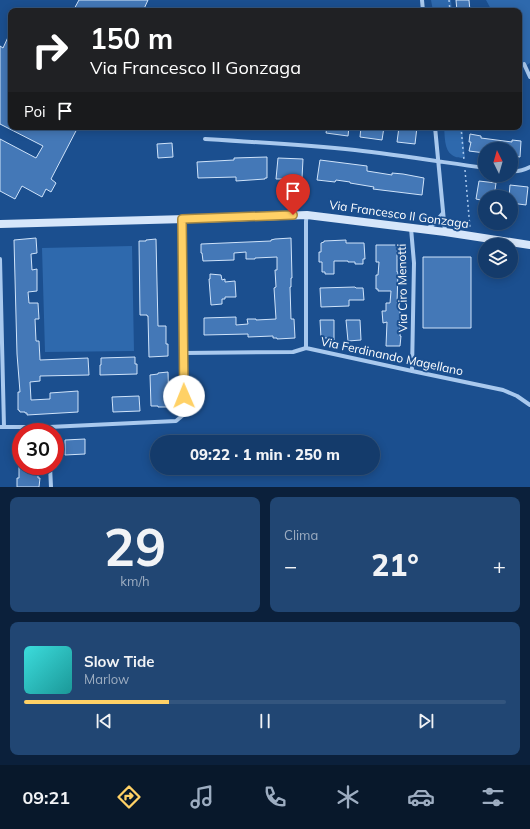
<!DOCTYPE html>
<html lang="it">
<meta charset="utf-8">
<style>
body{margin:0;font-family:Mulish,sans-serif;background:#214673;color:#f1f3f6;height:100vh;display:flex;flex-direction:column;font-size:15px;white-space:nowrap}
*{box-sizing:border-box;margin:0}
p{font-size:13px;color:#9dadc1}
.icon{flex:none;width:22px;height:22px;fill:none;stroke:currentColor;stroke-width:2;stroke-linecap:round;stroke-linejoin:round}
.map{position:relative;height:487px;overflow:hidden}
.side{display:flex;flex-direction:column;gap:10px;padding:10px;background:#0b203b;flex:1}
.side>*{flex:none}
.banner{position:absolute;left:8px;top:8px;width:514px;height:122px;border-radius:8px;box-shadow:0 2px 10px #0003,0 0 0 1px #33557e;background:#202124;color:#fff;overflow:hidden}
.needle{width:26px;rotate:355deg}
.controls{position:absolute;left:478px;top:142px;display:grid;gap:8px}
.controls a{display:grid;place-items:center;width:40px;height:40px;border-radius:50%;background:#143b6b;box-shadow:0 2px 10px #0003,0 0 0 1px #33557e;font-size:20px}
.speed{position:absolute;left:12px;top:423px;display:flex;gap:8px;font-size:20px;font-weight:700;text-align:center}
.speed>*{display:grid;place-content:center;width:52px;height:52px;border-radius:50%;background:#143b6b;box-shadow:0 2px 10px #0003,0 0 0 1px #33557e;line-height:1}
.speed .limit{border:6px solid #d22;background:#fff;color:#111}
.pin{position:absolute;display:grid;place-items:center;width:34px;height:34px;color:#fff;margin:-41px -17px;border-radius:50% 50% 50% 0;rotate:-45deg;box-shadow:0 0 4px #0007}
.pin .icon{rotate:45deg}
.me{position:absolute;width:44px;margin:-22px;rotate:359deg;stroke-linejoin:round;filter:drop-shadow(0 0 3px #0008)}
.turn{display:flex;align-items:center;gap:14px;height:84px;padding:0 16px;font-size:18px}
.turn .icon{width:52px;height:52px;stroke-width:2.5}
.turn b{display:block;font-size:28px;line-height:34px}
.then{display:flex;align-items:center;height:38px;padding:0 16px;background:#0003;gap:8px;font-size:15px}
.big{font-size:30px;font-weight:800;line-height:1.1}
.side .tile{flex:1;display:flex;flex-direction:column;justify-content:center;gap:6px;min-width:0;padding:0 14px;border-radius:8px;background:#214673}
.side .dial{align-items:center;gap:0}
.dial b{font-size:52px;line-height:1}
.song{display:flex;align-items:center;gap:12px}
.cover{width:48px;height:48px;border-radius:6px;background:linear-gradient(135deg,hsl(180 70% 55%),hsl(180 70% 35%))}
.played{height:4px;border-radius:2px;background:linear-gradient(90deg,#ffd166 30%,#33557e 30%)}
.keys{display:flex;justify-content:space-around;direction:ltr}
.heat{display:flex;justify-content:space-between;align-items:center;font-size:22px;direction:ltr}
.side .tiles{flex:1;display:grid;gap:10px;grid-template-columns:1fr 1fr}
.tile:last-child{grid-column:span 2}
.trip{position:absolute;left:150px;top:435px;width:230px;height:40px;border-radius:20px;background:#143b6b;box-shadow:0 2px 10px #0003,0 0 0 1px #33557e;font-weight:800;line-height:40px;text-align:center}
.tabs{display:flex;height:64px;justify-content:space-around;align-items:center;background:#08182b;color:#9dadc1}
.tabs .icon{width:28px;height:28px}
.tabs .on{color:#ffd166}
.tabs b{font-size:18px;color:#f1f3f6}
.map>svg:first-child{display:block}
.green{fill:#2e69ad}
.building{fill:#4478b7;stroke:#cfe3fa}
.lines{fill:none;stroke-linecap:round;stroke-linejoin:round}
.path{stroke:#a9c9ee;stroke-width:1.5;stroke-dasharray:2 3;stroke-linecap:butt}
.street{stroke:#a9c9ee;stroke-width:4}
.secondary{stroke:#d6e6fa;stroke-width:8}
.route-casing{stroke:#a68842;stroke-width:10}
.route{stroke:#ffd166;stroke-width:7}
.labels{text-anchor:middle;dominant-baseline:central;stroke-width:4;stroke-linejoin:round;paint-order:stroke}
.street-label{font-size:12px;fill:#fff;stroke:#1b4f8f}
</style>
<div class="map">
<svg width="530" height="487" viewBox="0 0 530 487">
<rect width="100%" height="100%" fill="#1b4f8f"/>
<path class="green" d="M431,0H451L452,11H433Z
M486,0H530V63L524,67L519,58V11H492Z
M444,127H462L465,158C461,158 456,158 452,155C444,150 445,136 444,127Z
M132,246L134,351L45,352L42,248Z"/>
<path class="building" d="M79,0H148L143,11H73Z
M456,0H469L470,11H457Z
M9,35V50L11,52V127H78L51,179L56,183L51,192L46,189L42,197L22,186L15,199L0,191V139L36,158L43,146L0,124V46L3,48Z
M327,127H349L348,136L326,133Z
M361,127H384L382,140L360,137Z
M399,127H417L415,144L397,142Z
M470,134L481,136V138L512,142V140L521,141L520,157L511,156V149H485V153L469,151L471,142H469Z
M172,143L173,157L158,158L157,144Z
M267,157V178H265V179L236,181V177L198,178L197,162L234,160V158Z
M278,158L303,159L302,178L285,177L284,179H276Z
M320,160L367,166V171L392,175V173L403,174L424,178L422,195L373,189L374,187L350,183V182L336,180L335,182L317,180Z
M479,181L496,183L494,197H485V201L476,199Z
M510,185L528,187L526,205L511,203V197H509Z
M36,238L37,253L31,254L32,270L37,269V291L28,292L29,303H38L39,319H35L36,341H39L40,360L88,358L89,375L40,376V381L30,382L31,400L50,399V393L78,391V412L27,415V413H25V412H20L19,410H18V392H20L17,354L14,240Z
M291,238L292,278H291V287H290L291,319H294L295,338L277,339V338H273V336L248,337V334L204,335V318L236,317V325L248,324L247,319H256V320L276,319L274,288L276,287L275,270H277V257L255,258V259H246V252L234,253V260L203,261L202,253H201V244L271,241V240L275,239Z
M156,239L158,326H166V344H168V356L149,357L148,316H147V315H140L139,241H146V240Z
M346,240V243H364L365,259H363V264H355V262H348V261H334V274H325V272H322V262H319V252H321V243L324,242V241Z
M376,245H397V272H398L397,303H400V336H401L400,346H386L387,322L383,323L382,311H386V303H390L391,291H378V289H376V275H378L379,262H376Z
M423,257H471V328H423Z
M210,274L221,275L222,280L225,279V282L235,281L236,297H225V299H222V304L211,305L209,279H210Z
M355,287L356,288H363L364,300H349V306L321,307L320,288Z
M320,320H334V340H327V338H321Z
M346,320H360L361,340L348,341Z
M135,357V364H137V374L100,375V365H101V358Z
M168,372L169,407H158V406H151L150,375L158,374V373Z
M139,396L140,411L113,412L112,397Z
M85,439V454L65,455V440Z
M19,466H38V478H40L39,487H17V478H19Z"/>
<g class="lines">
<path class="path" d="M449,0L450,11
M461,127L464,160
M465,170L470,228"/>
<path class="street" d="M422,0L423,11
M524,64L530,77
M435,127L445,232
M205,139C255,142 305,145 355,150C398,155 442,162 485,168
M511,171C518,172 524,170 530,167
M411,228L414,263L412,371
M427,229L434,224L443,213
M0,259L4,427
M306,348L412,371L503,390L517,396L530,405
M306,348V221L307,215
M184,353L293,352L306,348
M0,427H49L176,421L182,416L184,410L182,219
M50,466L51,487"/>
<path class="secondary" d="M0,224L223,218L307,215L445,232L530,245"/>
</g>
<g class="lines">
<defs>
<path id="route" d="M184,396L182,219L293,215"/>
</defs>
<use href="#route" class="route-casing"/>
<use href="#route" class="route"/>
</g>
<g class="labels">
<g class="street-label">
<text transform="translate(399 214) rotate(8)">Via Francesco II Gonzaga</text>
<text transform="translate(402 288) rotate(-91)">Via Ciro Menotti</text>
<text transform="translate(392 356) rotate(12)">Via Ferdinando Magellano</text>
</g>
</g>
</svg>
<div class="controls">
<a><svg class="needle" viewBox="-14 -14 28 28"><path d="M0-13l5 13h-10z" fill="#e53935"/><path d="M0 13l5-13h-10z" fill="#9dadc1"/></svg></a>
<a><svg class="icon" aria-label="search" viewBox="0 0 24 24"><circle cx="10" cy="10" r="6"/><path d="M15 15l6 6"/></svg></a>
<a><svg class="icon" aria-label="layers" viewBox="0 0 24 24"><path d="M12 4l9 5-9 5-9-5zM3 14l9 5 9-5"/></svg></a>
</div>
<div class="speed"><div class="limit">30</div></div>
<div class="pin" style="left:293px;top:215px;background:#d93025"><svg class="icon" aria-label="arrive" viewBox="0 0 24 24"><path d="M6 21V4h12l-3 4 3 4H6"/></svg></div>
<svg class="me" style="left:184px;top:396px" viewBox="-20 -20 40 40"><circle r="19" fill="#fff"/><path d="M0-13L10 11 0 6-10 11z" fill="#ffd166"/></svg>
<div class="trip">09:22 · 1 min · 250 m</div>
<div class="banner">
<div class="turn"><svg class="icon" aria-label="right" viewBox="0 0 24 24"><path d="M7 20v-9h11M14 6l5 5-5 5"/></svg><div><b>150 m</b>Via Francesco II Gonzaga</div></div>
<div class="then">Poi<svg class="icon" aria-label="arrive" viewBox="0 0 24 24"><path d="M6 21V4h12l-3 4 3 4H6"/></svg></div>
</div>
</div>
<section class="side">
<div class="tiles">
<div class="tile dial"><b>29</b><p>km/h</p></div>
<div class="tile"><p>Clima</p>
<div class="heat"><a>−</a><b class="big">21°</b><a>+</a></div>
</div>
<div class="tile">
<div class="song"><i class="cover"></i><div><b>Slow Tide</b><p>Marlow</p></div></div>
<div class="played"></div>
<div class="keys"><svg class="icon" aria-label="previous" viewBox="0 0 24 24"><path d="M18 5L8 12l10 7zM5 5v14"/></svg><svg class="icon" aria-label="pause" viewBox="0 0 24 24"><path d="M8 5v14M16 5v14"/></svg><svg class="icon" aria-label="next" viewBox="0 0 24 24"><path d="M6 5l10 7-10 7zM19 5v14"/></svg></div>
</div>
</div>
</section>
<nav class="tabs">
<b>09:21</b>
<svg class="icon on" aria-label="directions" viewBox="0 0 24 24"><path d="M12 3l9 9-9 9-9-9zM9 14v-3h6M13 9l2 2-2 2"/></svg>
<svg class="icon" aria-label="music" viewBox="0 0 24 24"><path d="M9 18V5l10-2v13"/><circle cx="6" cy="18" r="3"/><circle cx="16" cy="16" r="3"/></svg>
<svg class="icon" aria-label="phone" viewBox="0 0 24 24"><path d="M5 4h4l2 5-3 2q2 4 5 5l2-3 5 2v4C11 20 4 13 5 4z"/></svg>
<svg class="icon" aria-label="climate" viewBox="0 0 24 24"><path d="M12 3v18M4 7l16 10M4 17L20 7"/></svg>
<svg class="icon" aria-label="car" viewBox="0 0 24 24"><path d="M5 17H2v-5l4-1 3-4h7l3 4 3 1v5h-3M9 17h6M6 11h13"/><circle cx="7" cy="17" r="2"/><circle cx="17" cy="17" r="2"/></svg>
<svg class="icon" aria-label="filters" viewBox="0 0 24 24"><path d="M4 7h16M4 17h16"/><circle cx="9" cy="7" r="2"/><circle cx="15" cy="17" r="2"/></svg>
</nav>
